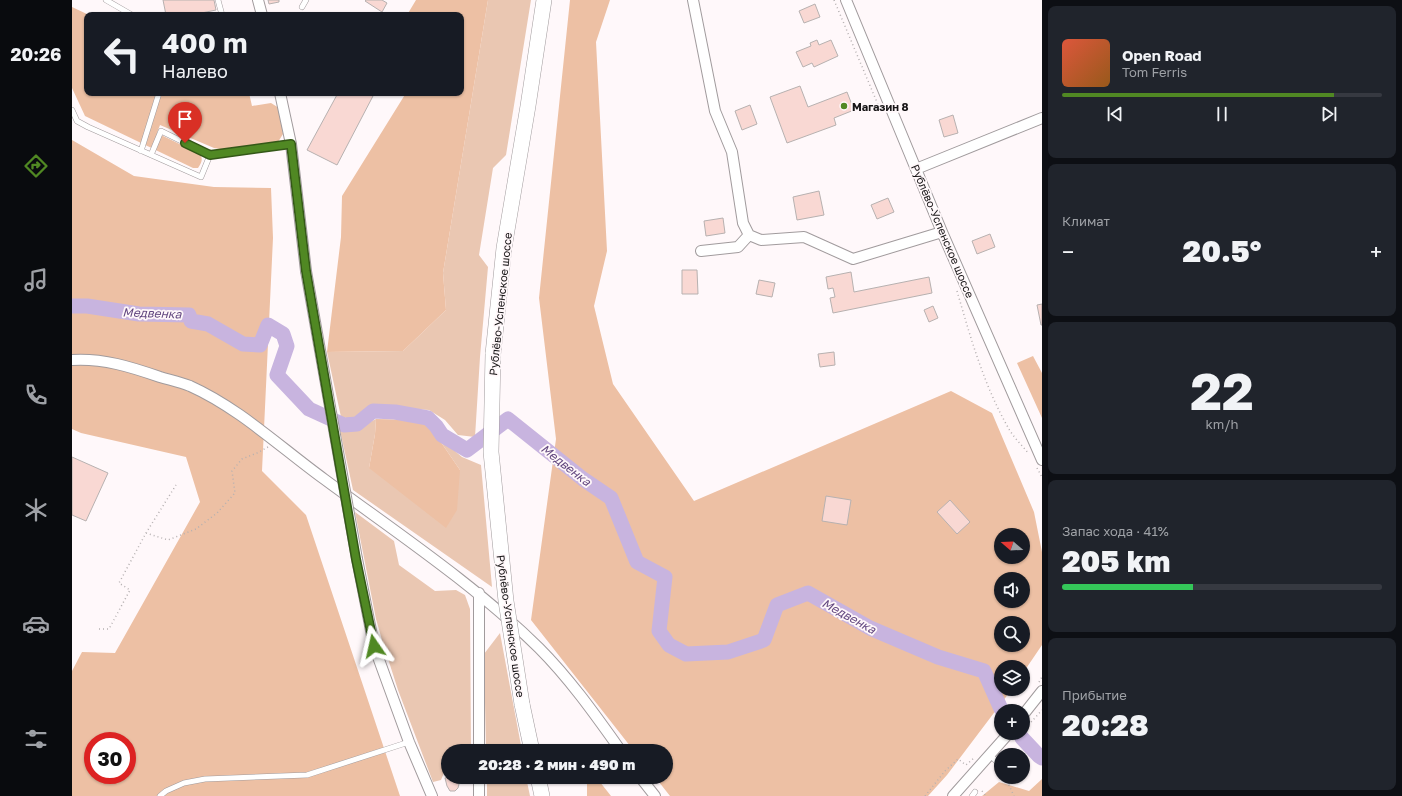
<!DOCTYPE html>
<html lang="ru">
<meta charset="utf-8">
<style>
body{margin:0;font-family:"Golos Text",sans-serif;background:#20242c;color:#f1f3f6;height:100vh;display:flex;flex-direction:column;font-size:15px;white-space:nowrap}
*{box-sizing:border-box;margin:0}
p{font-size:13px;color:#9ea1a6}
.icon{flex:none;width:22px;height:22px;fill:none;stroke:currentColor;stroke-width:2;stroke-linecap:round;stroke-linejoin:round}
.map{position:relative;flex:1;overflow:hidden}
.drawer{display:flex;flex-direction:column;gap:6px;padding:6px;background:#0d0f14;width:360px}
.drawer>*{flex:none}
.banner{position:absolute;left:12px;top:12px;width:380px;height:84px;border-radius:8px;box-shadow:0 1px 3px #0004;background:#171b24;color:#f1f3f6;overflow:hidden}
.needle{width:26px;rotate:289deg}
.tools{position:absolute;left:922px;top:528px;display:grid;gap:8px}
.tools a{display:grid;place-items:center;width:36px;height:36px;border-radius:50%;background:#171b24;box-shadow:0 1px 3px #0004;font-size:20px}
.speed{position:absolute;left:12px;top:732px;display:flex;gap:8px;font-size:20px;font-weight:700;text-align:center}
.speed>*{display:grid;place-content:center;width:52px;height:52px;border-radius:50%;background:#171b24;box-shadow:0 1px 3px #0004;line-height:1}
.speed .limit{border:6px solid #d22;background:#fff;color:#111}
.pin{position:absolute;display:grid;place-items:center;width:34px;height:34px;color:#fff;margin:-41px -17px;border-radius:50% 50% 50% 0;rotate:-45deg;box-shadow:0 0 4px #0007}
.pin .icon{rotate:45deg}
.me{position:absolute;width:44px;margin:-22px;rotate:349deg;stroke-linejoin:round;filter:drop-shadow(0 0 3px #0008)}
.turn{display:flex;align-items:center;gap:14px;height:84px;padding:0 12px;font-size:18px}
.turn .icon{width:52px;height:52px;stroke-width:2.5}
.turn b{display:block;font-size:28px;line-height:34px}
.big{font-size:30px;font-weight:800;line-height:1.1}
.drawer .card{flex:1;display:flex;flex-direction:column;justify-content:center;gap:6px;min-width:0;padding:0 14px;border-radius:8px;background:#20242c}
.drawer .dial{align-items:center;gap:0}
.dial b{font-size:52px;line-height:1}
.song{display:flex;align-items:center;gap:12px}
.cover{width:48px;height:48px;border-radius:6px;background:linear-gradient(135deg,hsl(10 70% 55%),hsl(30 70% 35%))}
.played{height:4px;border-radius:2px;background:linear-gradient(90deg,#508823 85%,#363941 85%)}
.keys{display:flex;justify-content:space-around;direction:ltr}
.heat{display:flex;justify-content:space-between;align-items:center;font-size:22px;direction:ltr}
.charge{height:6px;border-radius:3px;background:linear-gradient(90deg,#34c759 41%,#363941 0)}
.trip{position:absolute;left:369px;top:744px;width:232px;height:40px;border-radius:20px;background:#171b24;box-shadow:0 1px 3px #0004;font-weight:800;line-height:40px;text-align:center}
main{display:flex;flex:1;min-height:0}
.tab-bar{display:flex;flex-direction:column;width:72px;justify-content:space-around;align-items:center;background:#090b0e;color:#9ea1a6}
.tab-bar .icon{width:28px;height:28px}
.tab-bar .selected{color:#508823}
.tab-bar b{font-size:18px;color:#f1f3f6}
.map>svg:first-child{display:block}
.green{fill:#eac7b2}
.forest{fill:#edc0a4;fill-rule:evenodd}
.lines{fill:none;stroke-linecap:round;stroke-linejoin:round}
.river{stroke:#c8b4df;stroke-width:15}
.building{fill:#f9d8d3;stroke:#b7b1b0}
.service-casing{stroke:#a19b9d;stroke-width:6}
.minor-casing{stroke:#a19b9d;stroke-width:12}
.secondary-casing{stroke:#a19b9d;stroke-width:16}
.path{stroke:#b5b0b1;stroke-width:1.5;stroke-dasharray:1 3;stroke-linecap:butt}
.service{stroke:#fff;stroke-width:5}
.minor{stroke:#fff;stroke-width:10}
.secondary{stroke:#fff;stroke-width:15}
.minor-bridge-casing{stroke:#a19b9d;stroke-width:12;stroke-linecap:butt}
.secondary-bridge-casing{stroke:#a19b9d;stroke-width:16;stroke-linecap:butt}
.minor-bridge{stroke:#fff;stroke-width:10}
.secondary-bridge{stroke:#fff;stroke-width:15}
.route-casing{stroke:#345817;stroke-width:10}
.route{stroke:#508823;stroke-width:7}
.poi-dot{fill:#508823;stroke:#fff8fa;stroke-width:1.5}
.labels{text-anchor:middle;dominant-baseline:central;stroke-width:3.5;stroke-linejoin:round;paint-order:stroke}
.poi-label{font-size:11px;font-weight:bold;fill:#171516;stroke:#fff8fa;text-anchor:start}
.street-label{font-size:11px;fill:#171516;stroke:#fff8fa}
.water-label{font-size:12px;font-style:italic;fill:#644981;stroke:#fff8fa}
</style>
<main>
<nav class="tab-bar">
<b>20:26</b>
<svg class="icon selected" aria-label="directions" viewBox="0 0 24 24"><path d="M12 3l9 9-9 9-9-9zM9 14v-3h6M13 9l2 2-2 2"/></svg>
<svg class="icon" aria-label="music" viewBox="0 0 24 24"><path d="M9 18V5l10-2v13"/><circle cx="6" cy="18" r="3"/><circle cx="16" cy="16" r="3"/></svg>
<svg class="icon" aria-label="phone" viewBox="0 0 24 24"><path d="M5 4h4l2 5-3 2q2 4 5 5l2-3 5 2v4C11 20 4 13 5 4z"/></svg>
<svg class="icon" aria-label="climate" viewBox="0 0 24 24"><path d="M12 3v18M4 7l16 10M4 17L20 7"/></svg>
<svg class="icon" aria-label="car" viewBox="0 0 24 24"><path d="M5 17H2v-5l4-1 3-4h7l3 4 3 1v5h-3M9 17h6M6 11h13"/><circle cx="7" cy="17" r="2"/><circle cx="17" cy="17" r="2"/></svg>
<svg class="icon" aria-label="filters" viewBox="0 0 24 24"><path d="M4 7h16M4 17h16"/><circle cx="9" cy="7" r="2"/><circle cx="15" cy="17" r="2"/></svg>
</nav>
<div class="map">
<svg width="970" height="796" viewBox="0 0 970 796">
<rect width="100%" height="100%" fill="#fff8fa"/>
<path class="green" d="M416,0H459L434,155L421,168L407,255L416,267L408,357L403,437L386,435L373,420L357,410L299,406L281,419L269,417L255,352L331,351L374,310L371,273Z
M304,419L303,434L297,468L388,470L364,435L390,457L409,465L420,587L281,490L268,430L284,429Z
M283,512L322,541L327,565L363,591L384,590L393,595L398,609L399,751H376V773H372L369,780L361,782L326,690L310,640L304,619Z
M428,633L450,751H414L412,654Z
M415,777H454L458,796H415Z"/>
<path class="forest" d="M344,0H416L371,273L374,310L331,351L255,352L269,237L270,196L334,93H389V15H335Z
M498,0H538L524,42L535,251L522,306L541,384L622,501L879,391L920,413L962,512L970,552V645L951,673V667H929V689H940L875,775L856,796H598L583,777H594V751H562L459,620L484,439L467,298ZM929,535H951V557H929ZM929,579H951V601H929ZM929,623H951V645H929Z
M0,7L17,15H15V93H177L180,106L199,103L207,108L211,134L206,142L154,150L142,148L88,125L85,133L128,154C131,159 130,162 126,168H121L13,116L0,88Z
M0,140L62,176L142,187L199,188L201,238L190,471L234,515L328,796H0V671L10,652L43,653L128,502L114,457L9,433L0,429ZM21,741H55V775H21Z
M961,356L970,373V418L945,363Z
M304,419L350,420L364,435L388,470L385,510L374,528L297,468L303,434Z
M515,777H524L539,796H515Z
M970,779V796H910L927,782L957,791Z"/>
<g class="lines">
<path class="river" d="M0,306H15L67,314L117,315L119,321L136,324L171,344L188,345L196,325L211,334L215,346L205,375L237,409L272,425L285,424L301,411L323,412L356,418L364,426L370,435L395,450L436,419L511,479L539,498L565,562L593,577L587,631L597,645L614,654L656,652L692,640L705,605L736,593L798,628L866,657L912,671L929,709
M950,738L967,756L970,758"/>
</g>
<path class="building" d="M91,0H142L144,10L120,15H94Z
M196,0H207V2L197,4Z
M294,0H310L315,3L310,12L293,1Z
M743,4L748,17L732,23L727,11Z
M745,40L747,45L759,40L766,56L742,67L740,63L731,67L724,52L739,46L738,43Z
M728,86L736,107L775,92L782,110L762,118L764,125L715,143L698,97Z
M266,93H295L301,96L265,165L235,150Z
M678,105L685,124L670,130L663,111Z
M881,115L886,133L872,137L867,120Z
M747,191L752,215L725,220L721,197Z
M816,198L822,212L805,219L799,205Z
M651,218L653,233L634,236L632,221Z
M918,234L923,247L905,254L900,241Z
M610,270H625L626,294H610Z
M779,272L782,292L857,277L860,293L761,313L758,298L763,297L761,288L756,289L754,277Z
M687,280L703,283L700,297L684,294Z
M970,304V325H969L965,305Z
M861,306L866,318L857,322L852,310Z
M762,352L763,365L748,367L746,354Z
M0,457L36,473L14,521L0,515Z
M754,496L779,500L775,525L750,521Z
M878,500L898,522L885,534L865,512Z
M376,777H386L387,784L386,788L383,791H378L375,786L373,778Z"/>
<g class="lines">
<defs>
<path id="service" d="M34,0L60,15
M146,0L150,15
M230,7L234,0
M0,110L5,121L16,127L129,177L138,155L219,144
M69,151L87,93
M79,155L89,131L138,155
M918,755L929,766
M88,796L94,791L112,783L133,779L235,775L337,742
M900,796L903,792"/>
<path id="minor" d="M186,0L190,15
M621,0L643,111L660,152L671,223L677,235L689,240L732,237L781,259L870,232
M774,0L870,232L970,460
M208,93L219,144L234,271
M844,169L970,118
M629,251L666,247L677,235
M0,360C31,358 59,367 88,377C98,380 108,382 118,386C167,408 208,447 252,479C325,533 402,584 467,648C498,679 524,716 549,751
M285,559L302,646L337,742L360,796
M407,593V751
M951,715L970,691
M407,777V796
M568,777L583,796
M881,796L937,733"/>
<path id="secondary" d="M421,354L432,248L456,106L472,0
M450,704L460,751
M466,777L470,796"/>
</defs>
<use href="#service" class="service-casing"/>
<use href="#minor" class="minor-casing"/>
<use href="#secondary" class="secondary-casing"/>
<path class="path" d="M762,0L807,107
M885,291C899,339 912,386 937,429C942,438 950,445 956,453
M965,468L970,477
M74,533L96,540L124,529L145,513L163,493L160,471L170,459L185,453L196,447
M27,629H37L58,590L47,583L74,533L104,485
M967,682L970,677
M951,731L970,710
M945,738L949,733
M937,777L936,783L942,796
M910,791L914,796
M853,796L873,771L886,759L894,765L902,758"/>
<use href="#service" class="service"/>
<use href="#minor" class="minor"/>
<use href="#secondary" class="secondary"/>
<defs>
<path id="minor-bridge" d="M234,271L285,559"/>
<path id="secondary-bridge" d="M421,354L419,452L434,601L450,704"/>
</defs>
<use href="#minor-bridge" class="minor-bridge-casing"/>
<use href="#secondary-bridge" class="secondary-bridge-casing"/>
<use href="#minor-bridge" class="minor-bridge"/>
<use href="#secondary-bridge" class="secondary-bridge"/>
</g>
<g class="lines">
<defs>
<path id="route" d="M113,143L138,155L219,144L234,271L284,559L302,646"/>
</defs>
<use href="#route" class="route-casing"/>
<use href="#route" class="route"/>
</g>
<circle class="poi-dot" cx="772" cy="106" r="4"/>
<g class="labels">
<g class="poi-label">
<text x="780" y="106">Магазин 8</text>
</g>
<g class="street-label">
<text transform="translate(871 231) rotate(67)">Рублёво-Успенское шоссе</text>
<text transform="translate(428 304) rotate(-84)">Рублёво-Успенское шоссе</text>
<text transform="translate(439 626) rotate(82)">Рублёво-Успенское шоссе</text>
</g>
<g class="water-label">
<text transform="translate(80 313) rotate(2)">Медвенка</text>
<text transform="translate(494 465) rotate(38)">Медвенка</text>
<text transform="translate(777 616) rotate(29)">Медвенка</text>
</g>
</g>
</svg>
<div class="tools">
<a><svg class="needle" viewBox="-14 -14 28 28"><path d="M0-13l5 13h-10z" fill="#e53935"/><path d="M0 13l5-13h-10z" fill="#9ea1a6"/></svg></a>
<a><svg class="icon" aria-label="sound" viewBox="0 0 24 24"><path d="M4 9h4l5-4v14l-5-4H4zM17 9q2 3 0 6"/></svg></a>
<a><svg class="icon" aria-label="search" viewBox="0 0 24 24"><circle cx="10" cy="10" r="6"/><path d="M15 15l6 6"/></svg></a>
<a><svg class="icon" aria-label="layers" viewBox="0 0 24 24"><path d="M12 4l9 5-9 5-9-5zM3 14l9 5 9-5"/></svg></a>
<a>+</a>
<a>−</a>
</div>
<div class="speed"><div class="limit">30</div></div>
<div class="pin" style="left:113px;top:143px;background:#d93025"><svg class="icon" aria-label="arrive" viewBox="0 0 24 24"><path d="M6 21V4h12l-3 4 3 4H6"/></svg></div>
<svg class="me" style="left:302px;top:646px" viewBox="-20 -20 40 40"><path d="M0-17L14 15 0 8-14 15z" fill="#508823" stroke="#fff" stroke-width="4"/></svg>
<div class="trip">20:28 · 2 мин · 490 m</div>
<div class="banner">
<div class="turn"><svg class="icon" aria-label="left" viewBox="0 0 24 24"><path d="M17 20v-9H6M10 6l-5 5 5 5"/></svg><div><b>400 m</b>Налево</div></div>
</div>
</div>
<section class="drawer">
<div class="card">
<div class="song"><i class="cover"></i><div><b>Open Road</b><p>Tom Ferris</p></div></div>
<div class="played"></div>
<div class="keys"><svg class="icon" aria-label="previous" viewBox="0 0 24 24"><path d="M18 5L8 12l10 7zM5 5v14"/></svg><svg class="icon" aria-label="pause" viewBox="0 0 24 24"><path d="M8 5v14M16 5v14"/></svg><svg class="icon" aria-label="next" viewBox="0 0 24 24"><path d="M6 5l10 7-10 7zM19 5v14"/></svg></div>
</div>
<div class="card"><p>Климат</p>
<div class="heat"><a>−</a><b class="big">20.5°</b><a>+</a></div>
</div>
<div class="card dial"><b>22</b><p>km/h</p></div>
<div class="card"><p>Запас хода · 41%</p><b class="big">205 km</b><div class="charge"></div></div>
<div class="card"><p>Прибытие</p><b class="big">20:28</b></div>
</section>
</main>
